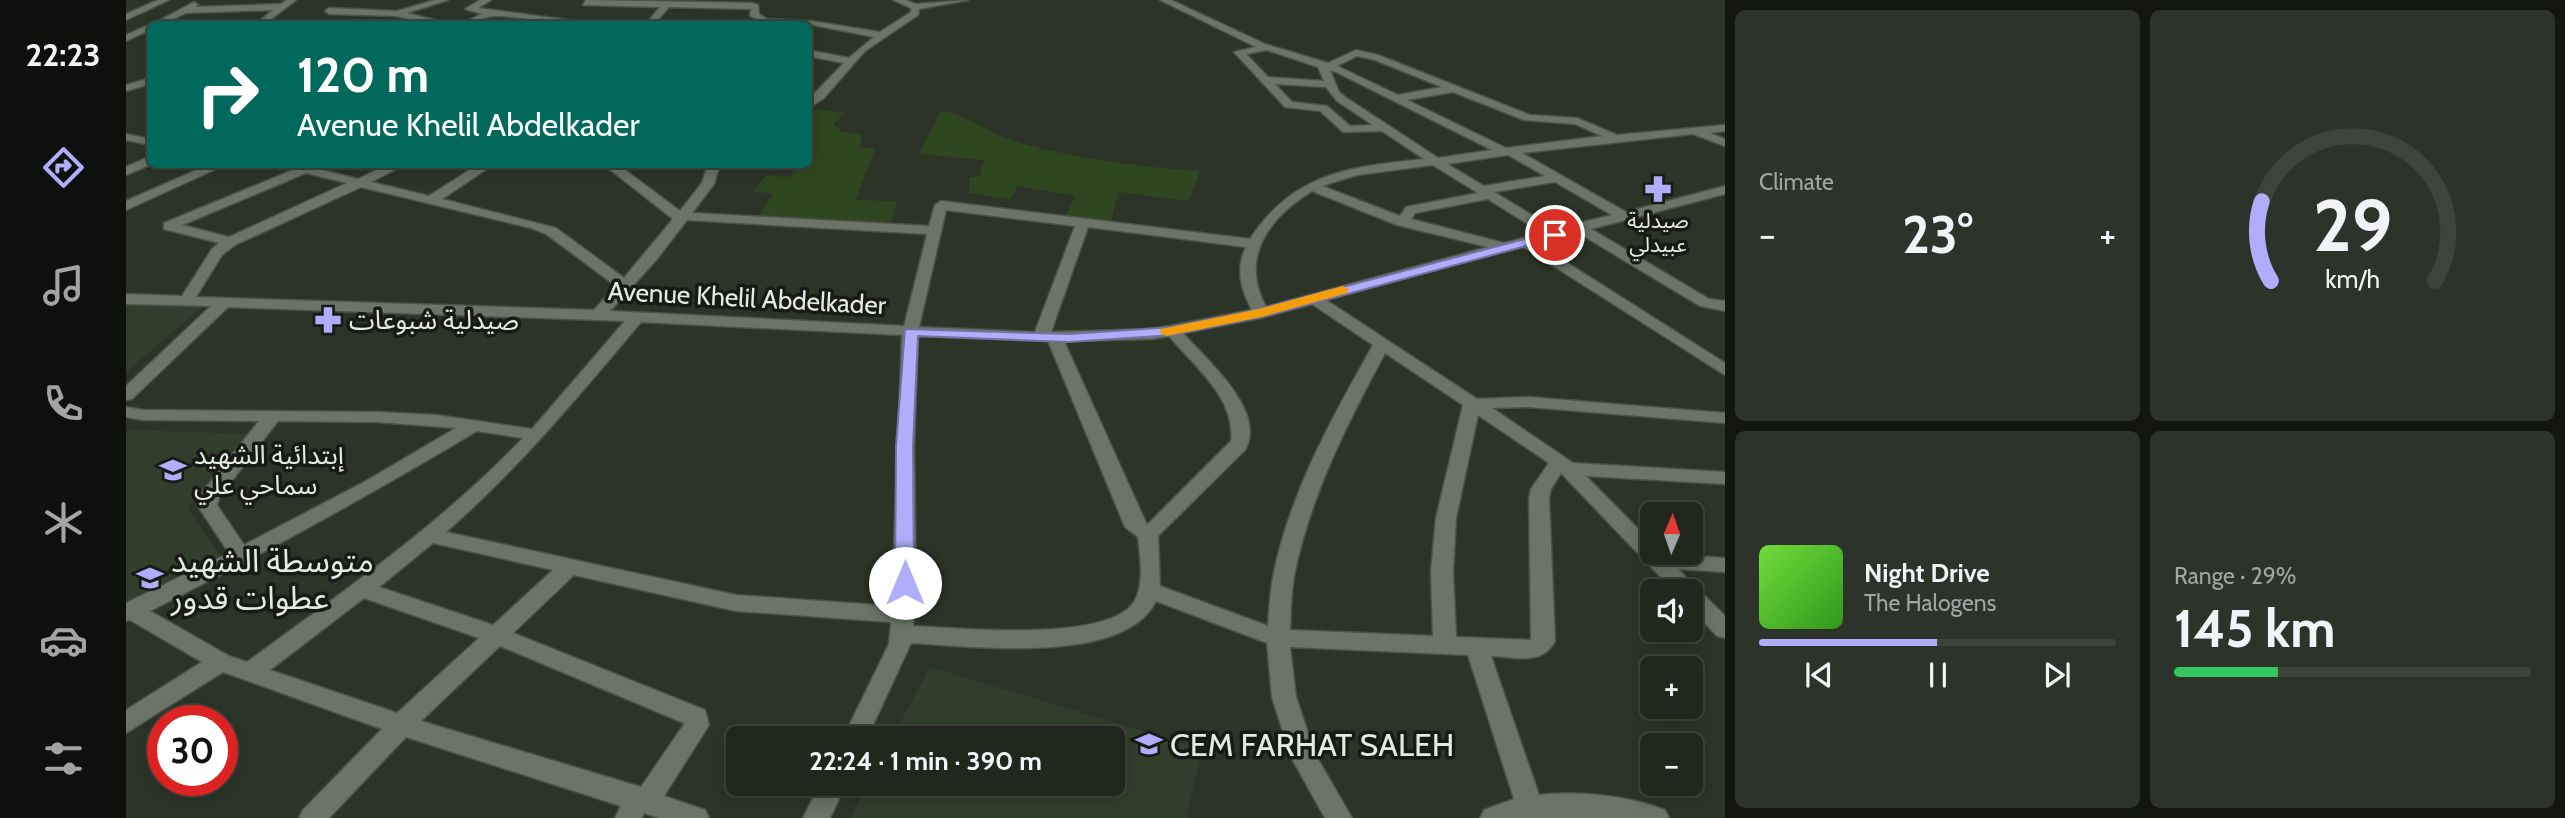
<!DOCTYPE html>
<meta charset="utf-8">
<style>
body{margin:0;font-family:Cabin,"Noto Sans Arabic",sans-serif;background:#2d332a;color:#f1f3f6;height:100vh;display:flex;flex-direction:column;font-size:26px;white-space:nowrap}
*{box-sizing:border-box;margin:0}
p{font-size:23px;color:#a2a5a4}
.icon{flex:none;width:38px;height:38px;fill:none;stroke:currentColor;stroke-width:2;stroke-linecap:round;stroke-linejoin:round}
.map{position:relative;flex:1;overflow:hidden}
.drawer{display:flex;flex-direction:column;gap:10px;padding:10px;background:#121510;width:840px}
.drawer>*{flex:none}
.hud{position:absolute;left:21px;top:21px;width:665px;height:147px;border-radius:10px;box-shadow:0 4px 18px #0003,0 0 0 2px #3e443b;background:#00695c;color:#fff;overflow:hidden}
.needle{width:46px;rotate:2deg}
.controls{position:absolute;left:1514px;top:502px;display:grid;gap:14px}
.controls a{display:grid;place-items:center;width:63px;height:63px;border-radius:10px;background:#21271d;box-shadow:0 4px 18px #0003,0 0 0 2px #3e443b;font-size:35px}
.speed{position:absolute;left:21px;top:705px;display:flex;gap:14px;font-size:35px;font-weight:700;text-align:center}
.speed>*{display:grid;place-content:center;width:91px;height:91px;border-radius:50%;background:#21271d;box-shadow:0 4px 18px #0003,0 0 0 2px #3e443b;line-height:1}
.speed .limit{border:10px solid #d22;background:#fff;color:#111}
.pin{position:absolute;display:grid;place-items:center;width:60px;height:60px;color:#fff;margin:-30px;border:4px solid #fff;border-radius:50%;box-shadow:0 2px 7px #0007}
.me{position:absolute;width:77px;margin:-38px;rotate:0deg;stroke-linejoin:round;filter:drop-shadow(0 0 5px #0008)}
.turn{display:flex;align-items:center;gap:24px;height:147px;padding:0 35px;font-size:32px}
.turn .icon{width:91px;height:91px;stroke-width:2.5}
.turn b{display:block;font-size:49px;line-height:60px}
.big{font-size:52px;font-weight:800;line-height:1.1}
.drawer .widget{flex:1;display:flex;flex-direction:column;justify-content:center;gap:10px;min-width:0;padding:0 24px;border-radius:10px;background:#2d332a}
.drawer .dial{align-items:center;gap:0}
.dial svg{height:182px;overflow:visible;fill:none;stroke:#3e443b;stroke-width:7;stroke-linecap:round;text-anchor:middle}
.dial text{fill:#f1f3f6;stroke:none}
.song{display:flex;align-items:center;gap:21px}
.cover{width:84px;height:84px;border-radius:10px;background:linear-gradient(135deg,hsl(100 70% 55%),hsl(110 70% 35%))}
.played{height:7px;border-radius:4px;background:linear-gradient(90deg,#b0aefa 50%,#3e443b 50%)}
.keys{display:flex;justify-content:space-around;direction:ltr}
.heat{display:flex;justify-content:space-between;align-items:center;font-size:38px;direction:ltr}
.charge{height:10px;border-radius:5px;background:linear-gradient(90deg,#34c759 29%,#3e443b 0)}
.drawer .tiles{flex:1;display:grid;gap:10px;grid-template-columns:repeat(2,1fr)}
.trip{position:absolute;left:600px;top:726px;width:399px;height:70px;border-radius:10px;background:#21271d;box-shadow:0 4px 18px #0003,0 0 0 2px #3e443b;font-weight:800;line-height:70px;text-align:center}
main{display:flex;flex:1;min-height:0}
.tab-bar{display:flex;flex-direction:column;width:126px;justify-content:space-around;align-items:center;background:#0d100c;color:#a2a5a4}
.tab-bar .icon{width:49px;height:49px}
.tab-bar .selected{color:#b0aefa}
.tab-bar b{font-size:32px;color:#f1f3f6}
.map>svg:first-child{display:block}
.built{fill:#323e2c}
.green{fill:#2f4720}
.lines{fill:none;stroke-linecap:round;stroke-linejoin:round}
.minor-casing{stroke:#4a5247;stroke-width:3}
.minor{fill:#6b7466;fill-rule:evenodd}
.route{fill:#b0aefa;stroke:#7271a2;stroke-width:2}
.slow{fill:#f59e0b}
.labels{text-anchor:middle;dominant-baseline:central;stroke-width:7;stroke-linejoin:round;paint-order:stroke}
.far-poi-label{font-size:21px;fill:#e5ebe2;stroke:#171a15}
.street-label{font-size:26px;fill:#e5ebe2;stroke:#171a15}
.poi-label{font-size:26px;fill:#e5ebe2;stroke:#171a15;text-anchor:start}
.near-poi-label{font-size:32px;fill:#e5ebe2;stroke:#171a15;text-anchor:start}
</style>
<main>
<nav class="tab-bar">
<b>22:23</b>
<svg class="icon selected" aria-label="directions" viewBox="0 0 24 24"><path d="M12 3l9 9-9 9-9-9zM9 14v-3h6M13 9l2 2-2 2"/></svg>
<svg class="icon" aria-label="music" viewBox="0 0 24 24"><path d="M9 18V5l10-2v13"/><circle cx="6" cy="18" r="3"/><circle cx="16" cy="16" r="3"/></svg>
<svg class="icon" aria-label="phone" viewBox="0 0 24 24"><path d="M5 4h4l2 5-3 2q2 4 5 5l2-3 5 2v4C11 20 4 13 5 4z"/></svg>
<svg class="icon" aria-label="climate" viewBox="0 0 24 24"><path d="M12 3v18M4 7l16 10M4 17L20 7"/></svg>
<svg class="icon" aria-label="car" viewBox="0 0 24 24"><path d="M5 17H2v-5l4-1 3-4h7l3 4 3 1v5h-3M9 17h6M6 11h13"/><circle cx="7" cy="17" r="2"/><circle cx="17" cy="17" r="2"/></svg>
<svg class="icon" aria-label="filters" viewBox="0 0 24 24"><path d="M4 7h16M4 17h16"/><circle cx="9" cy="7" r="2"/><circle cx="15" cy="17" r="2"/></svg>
</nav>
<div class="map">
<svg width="1599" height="818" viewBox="0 0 1599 818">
<rect width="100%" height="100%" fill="#2c3427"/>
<path class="built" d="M0,302L79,304L0,372Z
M0,430L124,434L63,506L65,514L94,555L0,601Z
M804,667L1077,749L1060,818H724L742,784H987V738H766Z"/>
<path class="green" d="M692,109L719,113L707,124L715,131L736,135L734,148L749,149L730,200L771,201L764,226L630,218L648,194L627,191L640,175L663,177L668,170L645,165L682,164L683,113Z
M815,111C845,115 866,136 894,143C953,159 1013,167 1074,171L1063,201L993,192L984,223L938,218L950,196L892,186L884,199L843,193L844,177H853L858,160L793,154Z"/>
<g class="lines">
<defs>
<path id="minor" d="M32,0H43L0,20V14Z
M161,0H170L139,24H130L147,10L60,13L37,24H27L68,2L72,5L70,7L155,4Z
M309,0H322L281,13L325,24H311L269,16L203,14L199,11L203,8L271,11Z
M354,0H365L352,8L473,24C439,27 405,17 370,16C358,16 347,24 334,24L356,14L339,9Z
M460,0L626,3L632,5L633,14L641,19L685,21L754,32L785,12V8L767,0H779L790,4L842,0L793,9L792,15L739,51L697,99L682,108V100L718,63L682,56V50L723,58L748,37L682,24H627L631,19L624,16L625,9L543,7L528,24H520L534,7L457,5Z
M1034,0H1045L1139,44L1202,63L1230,50L1252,55L1404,115L1451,118L1491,135L1599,125V131L1584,133L1599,139V146L1567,134L1396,153L1500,212L1599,186V194L1465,229L1583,299L1599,301V311L1574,306L1451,232L1410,243L1599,363V375L1396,246L1200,300L1351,399L1402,397L1599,413V423L1402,407L1366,408L1447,463L1599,472V484L1460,476L1526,543V553L1599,558V572L1552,569L1599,616V638L1591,636L1564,608V592H1549L1435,473L1425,489L1423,498L1429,641C1416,666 1390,657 1365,656L1413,795C1454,791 1501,795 1539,810L1543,818H1354L1358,810L1388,799L1342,655L1164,647L1170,697L1189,754L1226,818H1199L1165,757L1146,697L1141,643L1030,601C998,666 846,646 785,643L741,738H717L763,644L765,622L610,611L448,575L387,633L579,710L583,725L538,796L579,810L583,818H533L518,813L516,818H489L495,806L280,737L203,818H173L177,810L256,729L97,672L0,733V710L76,662L4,620L0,621V603L103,553L71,505L78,490L133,421L17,420L0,417V407L17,410L251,412L310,415L406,429L499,321L102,307L6,399L0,400V386L85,306L0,304V294L56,296L86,249L93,243L38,229V223L167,170L150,164H173L232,179L263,164H280L245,182L303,196L353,164H368L316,199L430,228L498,278L547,219L477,164H491L554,211L576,183L582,164H594L588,184L566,213L803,226L809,205L815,201L1124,239C1168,172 1224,167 1298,159L1256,131L1217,132L1194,111L1159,107L1108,52L1130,47ZM1141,50L1192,67L1198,81L1142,77L1120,54ZM1231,56L1249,60L1316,87L1272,95L1211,66ZM1204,70L1210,72L1366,150L1312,158L1219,97L1213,92ZM1149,84L1200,87L1211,101L1247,125L1224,126L1201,106L1166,102ZM1327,92L1398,120L1449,124L1476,136L1380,148L1281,100ZM1382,155L1419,176L1358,186L1321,164ZM1307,165L1352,193L1280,207L1274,216L1196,186L1231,175ZM180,173L221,183L103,237L56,225ZM1429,182L1486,215L1429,229L1368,192ZM235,187L405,228L420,234L490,286L468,310L70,297L96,255L109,245ZM1186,191L1271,225L1362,247L1140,307C1113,257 1143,218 1186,191ZM1362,199L1416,233L1378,243L1285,219L1289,213ZM820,210L949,226L909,332L793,327ZM561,220L801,234L778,326L484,311L531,259ZM962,227L1120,247C1109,270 1115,289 1126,310L1027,329L925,332ZM1186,304L1247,345C1206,418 1163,494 1147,577C1144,593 1143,610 1142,626L1034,586L1032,536L1119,450C1142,412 1080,359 1057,333L1135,318ZM515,322L776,335L766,606L610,595L320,532C393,468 453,396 515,322ZM792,336L922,341L999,527L1012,537C1014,557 1019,584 1008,602C981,643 832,628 787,626L790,583L788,446ZM1043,336C1068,366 1110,398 1105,441L1021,525L938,341L1027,339ZM1259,353L1337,405L1310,518L1305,572L1307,636L1164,630C1165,612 1165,594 1168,576C1184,496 1221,424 1259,353ZM1352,415L1423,463L1405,489L1403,498L1405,640L1330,637L1327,572L1330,518ZM152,421L251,422L330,428L240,481L118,545L91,505L94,496ZM351,431L397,438C315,524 217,592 121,662L103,656L24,611C135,555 244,495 351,431ZM307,543L427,570L367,625L253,587ZM238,598L353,638L271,713L144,670ZM374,646L558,723H559L515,787L295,721Z
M25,24L24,30L0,41V35Z
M24,78V84L0,91V85Z
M0,134L24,139V145L0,140Z
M20,158H24L26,164L0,175V167Z
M84,164H101L0,210V201Z
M694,784H720L704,818H677Z"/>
</defs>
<use href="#minor" class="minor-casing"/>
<use href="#minor" class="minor"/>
</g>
<path class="route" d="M1429,231L1435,235L1434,237L1139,316L1047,335L943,342L792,336L787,446L788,583L785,588H772L769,583L770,446L779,329L943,334L1047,327L1133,309Z"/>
<path class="slow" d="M1217,286L1223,290L1221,293L1135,317L1040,336L1033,332L1035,329L1133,309Z"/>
<defs>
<symbol id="pharmacy-bare" viewBox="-9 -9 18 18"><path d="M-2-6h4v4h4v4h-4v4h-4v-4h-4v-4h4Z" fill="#b0aefa" stroke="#171a15" stroke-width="2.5" paint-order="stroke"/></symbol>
<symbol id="school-bare" viewBox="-9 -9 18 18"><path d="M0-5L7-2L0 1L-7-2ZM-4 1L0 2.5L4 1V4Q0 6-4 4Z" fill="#b0aefa" stroke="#171a15" stroke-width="2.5" paint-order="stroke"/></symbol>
</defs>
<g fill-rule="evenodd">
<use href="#pharmacy-bare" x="1513" y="170" width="38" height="38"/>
<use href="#pharmacy-bare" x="183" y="301" width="38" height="38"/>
<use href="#school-bare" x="28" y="451" width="38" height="38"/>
<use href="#school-bare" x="5" y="559" width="38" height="38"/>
<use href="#school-bare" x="1004" y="725" width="38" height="38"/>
</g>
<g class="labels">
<g class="far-poi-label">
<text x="1532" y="220">صيدلية<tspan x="1532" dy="24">عبيدلي</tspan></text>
</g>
<g class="street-label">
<text transform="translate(621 298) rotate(3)">Avenue Khelil Abdelkader</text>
</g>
<g class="poi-label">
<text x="223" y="320">صيدلية شبوعات</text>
<text x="68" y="455">إبتدائية الشهيد<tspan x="68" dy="30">سماحي علي</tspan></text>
</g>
<g class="near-poi-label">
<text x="45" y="560">متوسطة الشهيد<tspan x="45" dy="37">عطوات قدور</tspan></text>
<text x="1044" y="744">CEM FARHAT SALEH</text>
</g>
</g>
</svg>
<div class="controls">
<a><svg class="needle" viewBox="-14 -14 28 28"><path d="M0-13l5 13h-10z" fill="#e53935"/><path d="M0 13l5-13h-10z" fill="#a2a5a4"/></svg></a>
<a><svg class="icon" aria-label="sound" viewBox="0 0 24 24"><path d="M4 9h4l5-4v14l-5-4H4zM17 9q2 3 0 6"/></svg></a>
<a>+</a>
<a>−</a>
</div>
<div class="speed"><div class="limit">30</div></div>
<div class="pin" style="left:1429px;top:235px;background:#d93025"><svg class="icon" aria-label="arrive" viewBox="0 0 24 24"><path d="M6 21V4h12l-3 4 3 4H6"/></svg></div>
<svg class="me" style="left:779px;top:583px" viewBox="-20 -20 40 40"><circle r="19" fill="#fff"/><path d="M0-13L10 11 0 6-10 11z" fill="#b0aefa"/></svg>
<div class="trip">22:24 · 1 min · 390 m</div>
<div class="hud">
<div class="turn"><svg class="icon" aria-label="right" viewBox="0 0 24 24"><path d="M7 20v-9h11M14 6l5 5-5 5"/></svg><div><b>120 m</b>Avenue Khelil Abdelkader</div></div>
</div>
</div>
<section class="drawer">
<div class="tiles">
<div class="widget"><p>Climate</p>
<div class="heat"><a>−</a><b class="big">23°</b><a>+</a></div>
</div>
<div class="widget dial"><svg viewBox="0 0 100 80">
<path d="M14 69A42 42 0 1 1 86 69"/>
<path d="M14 69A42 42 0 0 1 10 34" stroke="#b0aefa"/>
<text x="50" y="56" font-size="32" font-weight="700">29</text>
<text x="50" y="72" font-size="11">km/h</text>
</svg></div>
<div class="widget">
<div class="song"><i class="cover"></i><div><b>Night Drive</b><p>The Halogens</p></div></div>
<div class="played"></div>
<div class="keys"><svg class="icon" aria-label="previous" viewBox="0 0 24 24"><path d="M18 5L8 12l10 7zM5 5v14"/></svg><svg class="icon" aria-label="pause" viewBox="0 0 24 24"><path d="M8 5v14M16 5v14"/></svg><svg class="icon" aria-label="next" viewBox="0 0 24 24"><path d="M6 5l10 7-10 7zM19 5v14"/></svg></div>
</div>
<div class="widget"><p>Range · 29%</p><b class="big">145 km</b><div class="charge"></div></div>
</div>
</section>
</main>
